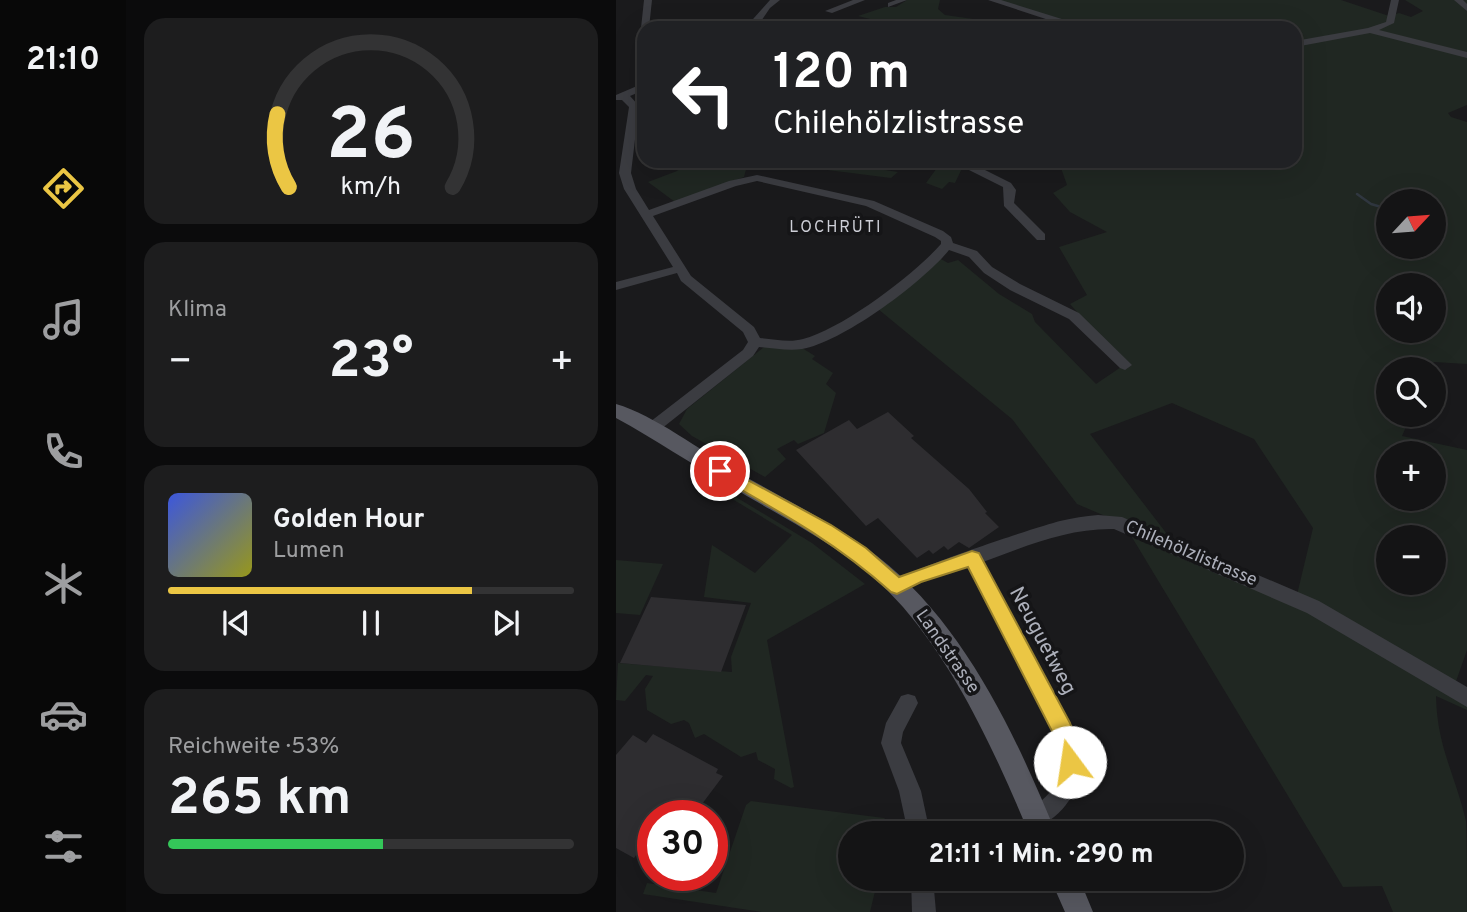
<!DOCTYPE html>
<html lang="de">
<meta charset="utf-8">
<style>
body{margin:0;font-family:Overpass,sans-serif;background:#1d1d1e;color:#f1f3f6;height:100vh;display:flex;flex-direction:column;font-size:26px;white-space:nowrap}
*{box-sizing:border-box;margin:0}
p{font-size:23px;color:#9d9ea0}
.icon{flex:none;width:38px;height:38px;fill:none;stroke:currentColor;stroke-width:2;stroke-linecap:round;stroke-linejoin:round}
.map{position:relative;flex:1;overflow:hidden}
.panel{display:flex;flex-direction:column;gap:18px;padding:18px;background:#0b0b0c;width:490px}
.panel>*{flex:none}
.top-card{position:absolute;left:21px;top:21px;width:665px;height:147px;border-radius:21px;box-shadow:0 7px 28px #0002,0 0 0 2px #333334;background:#202124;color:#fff;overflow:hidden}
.needle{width:46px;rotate:64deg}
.fabs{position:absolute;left:760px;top:189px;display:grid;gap:14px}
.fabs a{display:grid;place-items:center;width:70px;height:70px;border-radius:50%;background:#141415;box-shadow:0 7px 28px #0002,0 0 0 2px #333334;font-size:35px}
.speed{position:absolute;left:21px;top:800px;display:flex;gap:14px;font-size:35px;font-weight:700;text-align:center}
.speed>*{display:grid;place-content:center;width:91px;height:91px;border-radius:50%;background:#141415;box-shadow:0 7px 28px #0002,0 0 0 2px #333334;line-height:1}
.speed .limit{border:10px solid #d22;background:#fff;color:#111}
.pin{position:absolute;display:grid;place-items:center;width:60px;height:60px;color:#fff;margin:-30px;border:4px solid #fff;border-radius:50%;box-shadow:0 2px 7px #0007}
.me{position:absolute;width:77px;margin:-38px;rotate:346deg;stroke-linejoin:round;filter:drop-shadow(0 0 5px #0008)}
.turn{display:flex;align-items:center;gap:24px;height:147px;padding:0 21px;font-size:32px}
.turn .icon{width:91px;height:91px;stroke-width:2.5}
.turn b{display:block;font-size:49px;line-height:60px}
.big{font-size:52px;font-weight:700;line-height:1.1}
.panel .tile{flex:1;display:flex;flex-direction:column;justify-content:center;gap:10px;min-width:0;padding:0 24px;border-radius:21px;background:#1d1d1e}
.panel .dial{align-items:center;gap:0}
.dial svg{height:182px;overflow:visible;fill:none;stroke:#333334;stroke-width:7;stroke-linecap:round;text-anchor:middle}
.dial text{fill:#f1f3f6;stroke:none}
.song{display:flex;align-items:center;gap:21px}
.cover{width:84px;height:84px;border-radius:10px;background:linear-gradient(135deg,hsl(230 70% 55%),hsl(60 70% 35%))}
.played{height:7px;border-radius:4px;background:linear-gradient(90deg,#ebc644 75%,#333334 75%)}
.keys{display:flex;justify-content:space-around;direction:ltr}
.heat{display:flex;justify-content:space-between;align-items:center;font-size:38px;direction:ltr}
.charge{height:10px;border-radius:5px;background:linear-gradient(90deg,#34c759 53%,#333334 0)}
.trip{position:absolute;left:222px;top:821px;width:406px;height:70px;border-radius:35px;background:#141415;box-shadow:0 7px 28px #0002,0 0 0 2px #333334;font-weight:700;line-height:70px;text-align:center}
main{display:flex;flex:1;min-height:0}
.tab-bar{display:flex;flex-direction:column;width:126px;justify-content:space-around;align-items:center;background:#080808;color:#9d9ea0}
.tab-bar .icon{width:49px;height:49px}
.tab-bar .current{color:#ebc644}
.tab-bar b{font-size:32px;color:#f1f3f6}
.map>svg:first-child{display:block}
.green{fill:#202722;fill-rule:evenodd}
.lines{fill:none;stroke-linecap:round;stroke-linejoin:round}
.stream{stroke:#303740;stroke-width:2.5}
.building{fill:#2e2d30}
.minor{fill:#3b3c41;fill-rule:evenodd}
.major{fill:#575860;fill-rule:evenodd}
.route{fill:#ebc644;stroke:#99812c;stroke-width:2}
.labels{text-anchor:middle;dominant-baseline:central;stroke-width:7;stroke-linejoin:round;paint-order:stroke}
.far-neighbourhood-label{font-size:16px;letter-spacing:2px;fill:#cecfd7;stroke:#151517}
.street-label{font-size:18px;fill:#adb0bb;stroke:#151517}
.near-street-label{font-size:21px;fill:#adb0bb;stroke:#151517}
</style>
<main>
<nav class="tab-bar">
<b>21:10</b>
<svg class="icon current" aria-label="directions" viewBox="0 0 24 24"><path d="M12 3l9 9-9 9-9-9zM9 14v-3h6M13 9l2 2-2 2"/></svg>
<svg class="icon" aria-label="music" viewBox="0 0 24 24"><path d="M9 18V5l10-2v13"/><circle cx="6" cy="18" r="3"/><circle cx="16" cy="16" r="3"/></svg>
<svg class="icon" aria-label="phone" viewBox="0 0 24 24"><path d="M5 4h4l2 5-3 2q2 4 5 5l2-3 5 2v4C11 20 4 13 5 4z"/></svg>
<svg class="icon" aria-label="climate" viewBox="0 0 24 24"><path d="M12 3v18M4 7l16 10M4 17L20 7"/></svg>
<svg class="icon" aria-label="car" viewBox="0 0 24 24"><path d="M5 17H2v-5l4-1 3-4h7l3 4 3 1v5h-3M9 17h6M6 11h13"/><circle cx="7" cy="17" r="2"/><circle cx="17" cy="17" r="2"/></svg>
<svg class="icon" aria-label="filters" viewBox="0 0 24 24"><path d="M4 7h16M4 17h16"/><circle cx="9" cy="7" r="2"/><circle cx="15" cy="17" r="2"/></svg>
</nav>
<section class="panel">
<div class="tile dial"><svg viewBox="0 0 100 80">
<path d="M14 69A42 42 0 1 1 86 69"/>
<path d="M14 69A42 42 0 0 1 9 37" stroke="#ebc644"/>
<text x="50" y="56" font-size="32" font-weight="700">26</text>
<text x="50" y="72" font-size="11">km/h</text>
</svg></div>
<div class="tile"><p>Klima</p>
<div class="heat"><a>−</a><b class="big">23°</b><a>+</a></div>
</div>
<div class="tile">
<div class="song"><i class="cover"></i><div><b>Golden Hour</b><p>Lumen</p></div></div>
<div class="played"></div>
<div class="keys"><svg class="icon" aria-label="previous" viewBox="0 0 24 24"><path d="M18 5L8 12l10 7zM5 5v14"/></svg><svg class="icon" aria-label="pause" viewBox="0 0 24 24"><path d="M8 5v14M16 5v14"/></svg><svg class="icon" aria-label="next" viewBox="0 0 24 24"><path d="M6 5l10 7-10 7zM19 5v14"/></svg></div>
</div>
<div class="tile"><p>Reichweite · 53%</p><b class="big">265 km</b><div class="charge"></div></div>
</section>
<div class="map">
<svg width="851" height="912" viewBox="0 0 851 912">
<rect width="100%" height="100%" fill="#1a1a1c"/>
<path class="green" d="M291,0H324L322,9L329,15L357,19C320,37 280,25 242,16L269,7H280Z
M380,0H725L773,16L783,13L795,17L807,11L789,0H851V105L832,113L835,117L851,122V364L818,362L814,369H772V415H795L786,436L851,450V650L837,690L851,698V710L820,696C821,747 839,774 850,821C851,843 851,887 851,912H777L766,886L727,887L508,524L461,504L396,419L262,309L323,258L332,263L342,260L383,294L416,314L419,322L480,384L508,365L454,304L471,295L443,247L491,232L454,212L437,193L451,185L445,168L420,167L415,161H679V28H481L482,26L441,19ZM772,201H817V247H772ZM772,285H817V331H772ZM556,403L638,439L697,528L680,599L561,547L474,434ZM772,453H817V499H772ZM772,537H817V583H772Z
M72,161L132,162L128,177L59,202L32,182L61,171Z
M141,161H209L282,172L275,178Z
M326,161L349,162L339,183L333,182L326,189L310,183Z
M154,346L186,348L199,356L196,359L217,373L210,384L220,393L208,433L182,444L178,440L161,449L170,459L149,477L76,436L63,424L71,409L148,347Z
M110,491L196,543L249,584L151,640L178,787L175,788L158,779L159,769L142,760L140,752L125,757L88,734L79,738L73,723L68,720L55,724L31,710L29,689L37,676L30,675L9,701L0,700L2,663L116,672L115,657L135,603L88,597L96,545L139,573L176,535L108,494Z
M0,560L47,564L24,615L0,613Z
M135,801L268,818L276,825L274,833H234V878L262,879L254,912H146L27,894L31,883L100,893L130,805Z"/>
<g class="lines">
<path class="stream" d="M741,194L755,204L772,209"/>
</g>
<path class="building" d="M272,412L298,436L295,438L353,489L371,512L369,513L383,527L353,548L343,542L332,550L328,546L317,554L313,550L301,558L262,518L250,526L180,450L233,420L241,429Z
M35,597L130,605L105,672L4,663Z
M37,734L102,769L100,773L107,776L77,816H70L56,807L50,816H37V858L24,850L18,858L0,848V755L17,735L30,743Z"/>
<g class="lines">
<path class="minor" d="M28,0H36L33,28H28V30L25,28Z
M154,0H164L154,8L141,27L129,28Z
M237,0H249L216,13L209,11Z
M280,0H291L272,7V3Z
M372,0H385L449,20L490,28L448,25Z
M775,0H783L778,23L763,30L851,52V58L754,33L679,47V41L752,28L770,22Z
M838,0H847L851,4V11Z
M170,21L214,25L218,28L167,26L166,24Z
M28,83V90L14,96L23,106L15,173L20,189L33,210L113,181L141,175L258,201L327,231L335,237L337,243L361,251L376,267L404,284L463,313L516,365L509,370L504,368L453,319L394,290L368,273L353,257L333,250C307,282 227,342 186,349C172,351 157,348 143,347L137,356L40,433H30L27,429L30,425L127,350L132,342L127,332L65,281L61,273L0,290V282L57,267L8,189L3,173L13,107L6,100H0V95ZM141,181L250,206L319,237L325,241V244C298,275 226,329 187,339C173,343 158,339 144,338L138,327L75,276L37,216L120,186Z
M347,161H357L361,166L395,183L400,190L398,203L429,234V240H421L388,206L387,187L353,170Z
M482,515L506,517L703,601L851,687V707L691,613L498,529C452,528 410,546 367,562L459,735C475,772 456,813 420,828L412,825L409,817C413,808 418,807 425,801C444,786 446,767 442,744L352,567L315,578L281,594L275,591L272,586C279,573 421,527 444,521C457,518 469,516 482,515Z
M292,694L299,696L302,703L287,732L285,743L305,791L314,833H292L283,791L265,743L270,723L285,696Z
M295,878H317L320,912H296Z"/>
<path class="major" d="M0,404C38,415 85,451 120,471C167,499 217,522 261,556C348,623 399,734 440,833H413C379,753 344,674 287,607C240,553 174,522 114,486C75,464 39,439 0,418Z
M434,878H463L477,912H449Z"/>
</g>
<path class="route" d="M104,465L215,525L250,548L283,577L356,551L363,553L454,723C460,738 468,753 461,769L454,772L446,769L437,733L352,567L305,582L281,594L275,592C218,541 164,512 99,475L96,471Z"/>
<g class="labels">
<g class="far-neighbourhood-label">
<text x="220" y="228">LOCHRÜTI</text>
</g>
<g class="street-label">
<text transform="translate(575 554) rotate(23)">Chilehölzlistrasse</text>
<text transform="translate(331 652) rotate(55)">Landstrasse</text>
</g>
<g class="near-street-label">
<text transform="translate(426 641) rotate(62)">Neuguetweg</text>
</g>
</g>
</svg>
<div class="fabs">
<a><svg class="needle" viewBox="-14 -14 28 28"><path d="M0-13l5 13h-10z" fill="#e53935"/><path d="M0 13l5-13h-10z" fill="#9d9ea0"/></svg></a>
<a><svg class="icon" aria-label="sound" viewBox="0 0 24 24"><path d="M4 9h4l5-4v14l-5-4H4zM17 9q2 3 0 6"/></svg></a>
<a><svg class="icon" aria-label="search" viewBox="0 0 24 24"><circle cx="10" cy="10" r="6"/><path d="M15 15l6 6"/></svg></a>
<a>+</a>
<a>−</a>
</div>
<div class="speed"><div class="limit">30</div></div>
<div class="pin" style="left:104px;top:471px;background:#d93025"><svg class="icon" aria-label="arrive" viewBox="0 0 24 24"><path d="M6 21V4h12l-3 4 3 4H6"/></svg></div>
<svg class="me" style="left:454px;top:762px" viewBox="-20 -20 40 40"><circle r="19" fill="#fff"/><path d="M0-13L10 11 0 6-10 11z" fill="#ebc644"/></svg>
<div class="trip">21:11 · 1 Min. · 290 m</div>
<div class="top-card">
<div class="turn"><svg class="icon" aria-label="left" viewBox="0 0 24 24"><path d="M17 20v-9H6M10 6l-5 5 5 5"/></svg><div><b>120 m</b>Chilehölzlistrasse</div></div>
</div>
</div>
</main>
